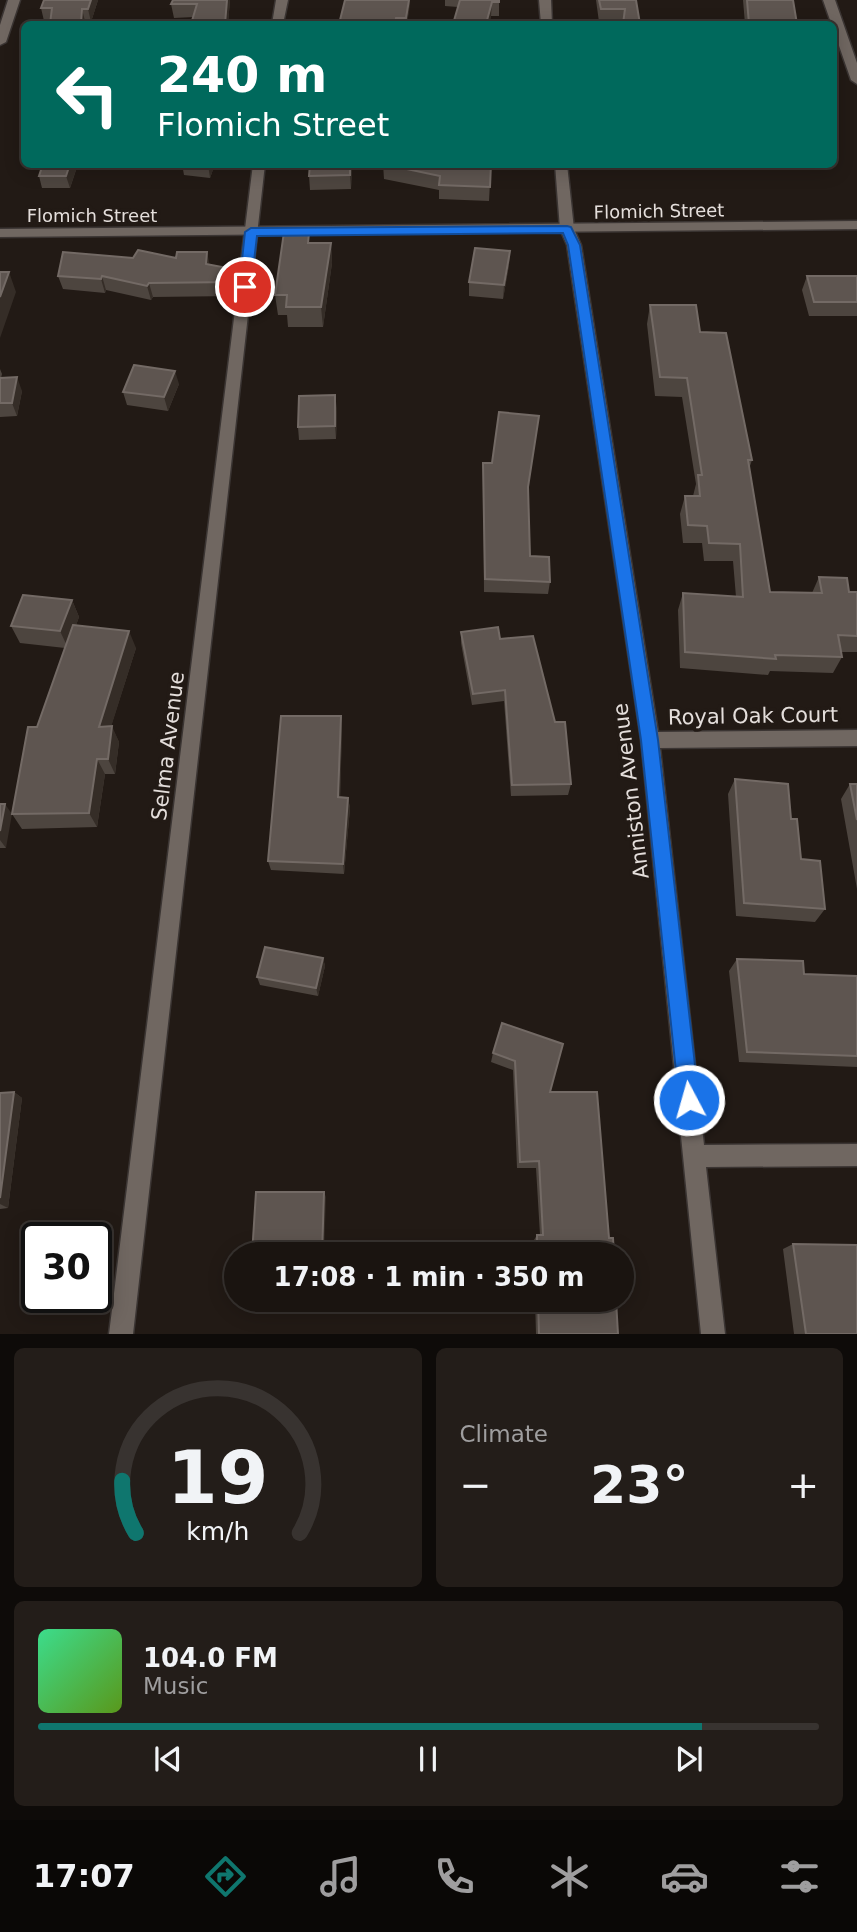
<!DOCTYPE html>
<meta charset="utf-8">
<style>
body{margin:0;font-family:"DejaVu Sans",sans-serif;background:#231d19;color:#f1f3f6;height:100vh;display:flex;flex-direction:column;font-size:26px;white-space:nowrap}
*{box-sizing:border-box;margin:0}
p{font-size:23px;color:#9f9e9f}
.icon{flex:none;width:38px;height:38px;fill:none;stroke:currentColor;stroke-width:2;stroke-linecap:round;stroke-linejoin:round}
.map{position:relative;height:1334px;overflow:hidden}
.details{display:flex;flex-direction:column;gap:14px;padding:14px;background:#0e0b09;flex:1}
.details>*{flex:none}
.guide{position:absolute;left:21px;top:21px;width:816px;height:147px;border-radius:10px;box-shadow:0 4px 18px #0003,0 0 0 2px #383330;background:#00695c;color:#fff;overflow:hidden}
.speed{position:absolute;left:21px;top:1222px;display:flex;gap:14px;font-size:35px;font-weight:700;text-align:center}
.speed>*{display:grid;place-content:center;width:91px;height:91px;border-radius:50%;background:#1a1410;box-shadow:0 4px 18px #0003,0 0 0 2px #383330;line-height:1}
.speed .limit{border:4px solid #111;border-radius:10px;background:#fff;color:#111}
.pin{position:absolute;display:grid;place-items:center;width:60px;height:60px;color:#fff;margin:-30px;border:4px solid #fff;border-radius:50%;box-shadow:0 2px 7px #0007}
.me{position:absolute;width:77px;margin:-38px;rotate:354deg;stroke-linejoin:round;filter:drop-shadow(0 0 5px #0008)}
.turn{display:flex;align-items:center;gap:24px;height:147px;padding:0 21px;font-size:32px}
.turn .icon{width:91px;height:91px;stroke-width:2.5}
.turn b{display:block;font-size:49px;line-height:60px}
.big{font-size:52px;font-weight:600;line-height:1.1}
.details .tile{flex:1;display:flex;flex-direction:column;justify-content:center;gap:10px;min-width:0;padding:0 24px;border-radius:10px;background:#231d19}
.details .dial{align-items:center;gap:0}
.dial svg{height:182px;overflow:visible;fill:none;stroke:#383330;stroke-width:7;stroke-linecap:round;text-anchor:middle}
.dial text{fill:#f1f3f6;stroke:none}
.song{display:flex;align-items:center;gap:21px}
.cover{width:84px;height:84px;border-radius:10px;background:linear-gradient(135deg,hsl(150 70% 55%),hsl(90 70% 35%))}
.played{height:7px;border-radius:4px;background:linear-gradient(90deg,#0f766e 85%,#383330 85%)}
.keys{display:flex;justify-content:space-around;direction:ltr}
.heat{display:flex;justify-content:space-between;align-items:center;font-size:38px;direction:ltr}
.details .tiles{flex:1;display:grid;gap:14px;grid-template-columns:1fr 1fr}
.tile:last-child{grid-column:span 2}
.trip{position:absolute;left:224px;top:1242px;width:410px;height:70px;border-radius:35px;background:#1a1410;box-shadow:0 4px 18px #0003,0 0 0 2px #383330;font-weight:600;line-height:70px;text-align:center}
.tabs{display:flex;height:112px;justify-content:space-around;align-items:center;background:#0a0806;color:#9f9e9f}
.tabs .icon{width:49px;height:49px}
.tabs .active{color:#0f766e}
.tabs b{font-size:32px;color:#f1f3f6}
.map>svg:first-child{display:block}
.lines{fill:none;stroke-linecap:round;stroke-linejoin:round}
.minor-casing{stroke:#3b3533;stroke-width:3}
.tertiary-casing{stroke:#3b3533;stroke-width:3}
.minor{fill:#706761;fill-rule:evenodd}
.tertiary{fill:#706761;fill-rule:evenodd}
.wall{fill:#4d453f}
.shaded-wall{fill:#352d27}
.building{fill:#5e5550;stroke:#736a65;stroke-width:2}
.route{fill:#1a73e8;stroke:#114b97;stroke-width:2}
.labels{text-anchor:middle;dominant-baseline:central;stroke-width:7;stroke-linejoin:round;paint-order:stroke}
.far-street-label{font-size:18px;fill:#e4dedb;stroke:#221a15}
.street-label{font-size:21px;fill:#e4dedb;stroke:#221a15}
</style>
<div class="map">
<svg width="857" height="1334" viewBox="0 0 857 1334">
<rect width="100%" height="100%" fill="#221a15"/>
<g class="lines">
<defs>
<path id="minor" d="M8,0H20L6,42L0,45V25Z
M276,0H288L283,24H272Z
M539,0H551L552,24H541Z
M823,0H835L857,63V84L851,80Z
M253,164H265L133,1334H109Z
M555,164H567L574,229L581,245L658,732L857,730V746L660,748L704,1145L857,1144V1166L706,1167L725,1334H701L641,740L567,245L560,229Z"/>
<path id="tertiary" d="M857,221V229L0,237V229Z"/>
</defs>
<use href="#minor" class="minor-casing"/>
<use href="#tertiary" class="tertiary-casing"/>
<use href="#minor" class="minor"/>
<use href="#tertiary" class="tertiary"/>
</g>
<path class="wall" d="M98,0L91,22L44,21L41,8Z
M173,0H230L228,24H192L194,17L174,18L171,4Z
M345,0H410L407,24H339Z
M445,0H499V16H491L489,24H453L458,7L445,6Z
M596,0H636L623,22H599Z
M743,0H793L797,24H745Z
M43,164H78L70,188H42L39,176Z
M182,164H215L210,178L184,175Z
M310,164H352L351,189L310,190L309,176Z
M383,164H491L489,201L439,199V190L384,179Z
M331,243L332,263L323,327H288L287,315H278L275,295Z
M510,251L509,265L503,299L469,296V282Z
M210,265L233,269L236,283L234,296L153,297L151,300L106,290L105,293L63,289L58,276Z
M807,276H857V316H809L802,290Z
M650,305L700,332L752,460L749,469L770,592L812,593L819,577L849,592H857V652H841L842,657L833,673L770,671L768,675L680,668L678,610L683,593L736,597L733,561H704L702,543H683L680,514L685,496H693L696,484L682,397L655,396L647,324Z
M0,369L2,374L1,378L22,391L17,416L0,417Z
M179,384L168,411L127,405L123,392Z
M337,408L336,439L299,440L298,427Z
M483,463L528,490L530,556L550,582L548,594L484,592Z
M72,600L79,617L76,625L136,648L111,726L119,742L115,774H105L97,827L22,829L12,814L37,727L65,648L20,643L11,626Z
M461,632L500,639L571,784L568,795L511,796L504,701L472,705L461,643Z
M342,727L340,797L348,798L350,808L344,874L271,870L268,861Z
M735,779L791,819L801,859L825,909L815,922L736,916L728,794Z
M850,784H857V889L841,799Z
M0,804L6,848H0Z
M323,958L325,966L318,996L260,985L257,977Z
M737,959L804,974L857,976V1067L739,1062L729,971Z
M502,1023L550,1092L609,1238L614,1255H534V1240L537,1235H540L536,1168H517L513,1070L491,1062L493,1053Z
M14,1092L22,1098L8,1208L0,1209V1093Z
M793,1244L857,1334H794L783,1249Z
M535,1300H616L618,1334H536Z"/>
<path class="shaded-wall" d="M91,0H98L91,22L88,9Z
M227,0H230L228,24H225Z
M409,0H410V5L407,24H406Z
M492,2L491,16L489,24H486Z
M82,9L85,21V24H81Z
M70,164H78L70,188L66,176Z
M208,164H215L210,178Z
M350,164H352L351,189L350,175Z
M331,243L332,263L323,327L321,307Z
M510,251L509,265L503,299L504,285Z
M207,252L210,266L206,264Z
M233,269L236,283L234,296L232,282Z
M9,272L16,292L0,338V297Z
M102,276L106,290L105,293L101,279Z
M149,283L153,297L151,300L147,286Z
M175,371L179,384L168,411L164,397Z
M17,377L22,391L17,416L12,403Z
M335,395L337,408L336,439L335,426Z
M72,600L79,617L68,648L60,631Z
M129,631L136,648L106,743L99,727Z
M341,716L342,727L340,808L338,797Z
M112,726L119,742L115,774L108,759Z
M97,759L105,774L97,827L89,813Z
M348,798L350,808L344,874L343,864Z
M5,804L12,814L6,848L0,840V831Z
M323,958L325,966L318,996L316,988Z
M14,1092L22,1098L8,1208L0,1204V1198Z
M324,1192L326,1197L324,1255H322Z"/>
<path class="building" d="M44,0H91L88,9H82L81,24H50L52,8H41Z
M173,0H227L225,24H191L197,4H171Z
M345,0H409L406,18H396L395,24H339Z
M460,0H499V2H492L486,24H453Z
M599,0H636L640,24H623L625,9H601Z
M747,0H793L797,24H749Z
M43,164H70L66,176H39Z
M310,164H350V175L309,176Z
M383,164H491L490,187L439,185L440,176Z
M284,232L309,233L308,243H331L321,307H286L287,295H275Z
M475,248L510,251L504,285L469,282Z
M138,250L176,258L177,252H207L206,264L233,269L232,282L149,283L147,286L102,276L101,279L58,276L63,252L133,258Z
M0,272H9L0,297Z
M807,276H857V302H814Z
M650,305H696L700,332L726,333L752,460H748L770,592L822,593L819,577L847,578L849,592H857V636L838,635L842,657L775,655L776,659L685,652L683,593L743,597L740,544L709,543L707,526L688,525L685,496H700L698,475H702L687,378L660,377Z
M134,365L175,371L164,397L123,392Z
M17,377L12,403H0V378Z
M335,395V426L298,427L299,396Z
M499,412L539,416L528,487L530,556L549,557L550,582L485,579L483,463H492Z
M23,595L72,600L60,631L11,626Z
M73,625L129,631L99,727L112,726L108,759H97L89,813L12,814L28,727H37Z
M498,627L500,639L533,636L555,722H565L571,784L512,785L505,690L473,694L461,632Z
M281,716H341L338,797L348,798L343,864L268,861Z
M735,779L788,784L791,819H797L801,859L820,861L825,909L744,903Z
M850,784H857V820Z
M0,804H5L0,831Z
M265,947L323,958L316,988L257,977Z
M737,959L803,961L804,974L857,976V1056L747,1052Z
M502,1023L563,1044L550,1092H597L609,1238H613L614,1255H537V1235H543L539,1161L520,1162L515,1061L493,1053Z
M14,1092L0,1198V1093Z
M256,1192H324L322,1255H252Z
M793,1244L857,1245V1334H806Z
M538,1300H616L618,1334H539Z"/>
<path class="route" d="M567,226L571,227L580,245L658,740L699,1100L696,1107L689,1110L682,1107L679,1100L641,740L568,245L563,233L257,236L251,287L245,291L239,287L245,232L251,228Z"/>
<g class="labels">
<g class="far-street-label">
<text transform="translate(659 211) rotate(-1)">Flomich Street</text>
<text x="92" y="215">Flomich Street</text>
</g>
<g class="street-label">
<text transform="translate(753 716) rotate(-1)">Royal Oak Court</text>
<text transform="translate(168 746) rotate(-83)">Selma Avenue</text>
<text transform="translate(631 791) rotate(-97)">Anniston Avenue</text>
</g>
</g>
</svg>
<div class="speed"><div class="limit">30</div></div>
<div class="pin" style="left:245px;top:287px;background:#d93025"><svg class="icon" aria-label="arrive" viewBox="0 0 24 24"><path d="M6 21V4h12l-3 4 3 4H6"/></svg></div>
<svg class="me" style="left:689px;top:1100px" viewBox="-20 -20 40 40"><circle r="17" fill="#1a73e8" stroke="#fff" stroke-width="3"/><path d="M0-11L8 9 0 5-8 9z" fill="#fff"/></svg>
<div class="trip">17:08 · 1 min · 350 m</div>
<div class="guide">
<div class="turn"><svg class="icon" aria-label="left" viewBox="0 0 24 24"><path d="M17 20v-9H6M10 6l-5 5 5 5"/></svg><div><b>240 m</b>Flomich Street</div></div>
</div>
</div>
<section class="details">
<div class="tiles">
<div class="tile dial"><svg viewBox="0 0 100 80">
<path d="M14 69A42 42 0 1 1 86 69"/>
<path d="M14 69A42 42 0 0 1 8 46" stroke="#0f766e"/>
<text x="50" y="56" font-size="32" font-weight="700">19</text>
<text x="50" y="72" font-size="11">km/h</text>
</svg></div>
<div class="tile"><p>Climate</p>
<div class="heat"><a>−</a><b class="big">23°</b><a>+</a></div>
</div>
<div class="tile">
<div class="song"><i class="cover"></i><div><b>104.0 FM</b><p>Music</p></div></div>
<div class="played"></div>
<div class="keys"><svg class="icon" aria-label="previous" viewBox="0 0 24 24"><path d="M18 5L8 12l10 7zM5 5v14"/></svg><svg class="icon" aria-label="pause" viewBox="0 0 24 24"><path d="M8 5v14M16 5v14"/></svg><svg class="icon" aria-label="next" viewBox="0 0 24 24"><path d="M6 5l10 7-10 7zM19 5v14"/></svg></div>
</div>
</div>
</section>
<nav class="tabs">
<b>17:07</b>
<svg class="icon active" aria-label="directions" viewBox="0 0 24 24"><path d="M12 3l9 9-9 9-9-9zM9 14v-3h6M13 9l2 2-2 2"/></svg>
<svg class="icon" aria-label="music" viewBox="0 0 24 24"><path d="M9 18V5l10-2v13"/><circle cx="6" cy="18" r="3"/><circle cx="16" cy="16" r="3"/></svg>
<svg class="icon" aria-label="phone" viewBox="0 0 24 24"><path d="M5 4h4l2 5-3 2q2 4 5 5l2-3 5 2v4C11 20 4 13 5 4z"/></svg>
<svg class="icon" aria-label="climate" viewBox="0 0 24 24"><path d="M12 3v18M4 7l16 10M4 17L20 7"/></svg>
<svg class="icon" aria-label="car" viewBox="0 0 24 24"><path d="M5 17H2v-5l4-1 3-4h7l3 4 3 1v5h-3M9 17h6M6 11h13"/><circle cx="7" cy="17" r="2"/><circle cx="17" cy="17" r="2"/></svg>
<svg class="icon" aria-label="filters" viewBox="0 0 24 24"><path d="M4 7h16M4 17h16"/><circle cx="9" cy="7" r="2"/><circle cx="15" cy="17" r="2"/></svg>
</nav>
